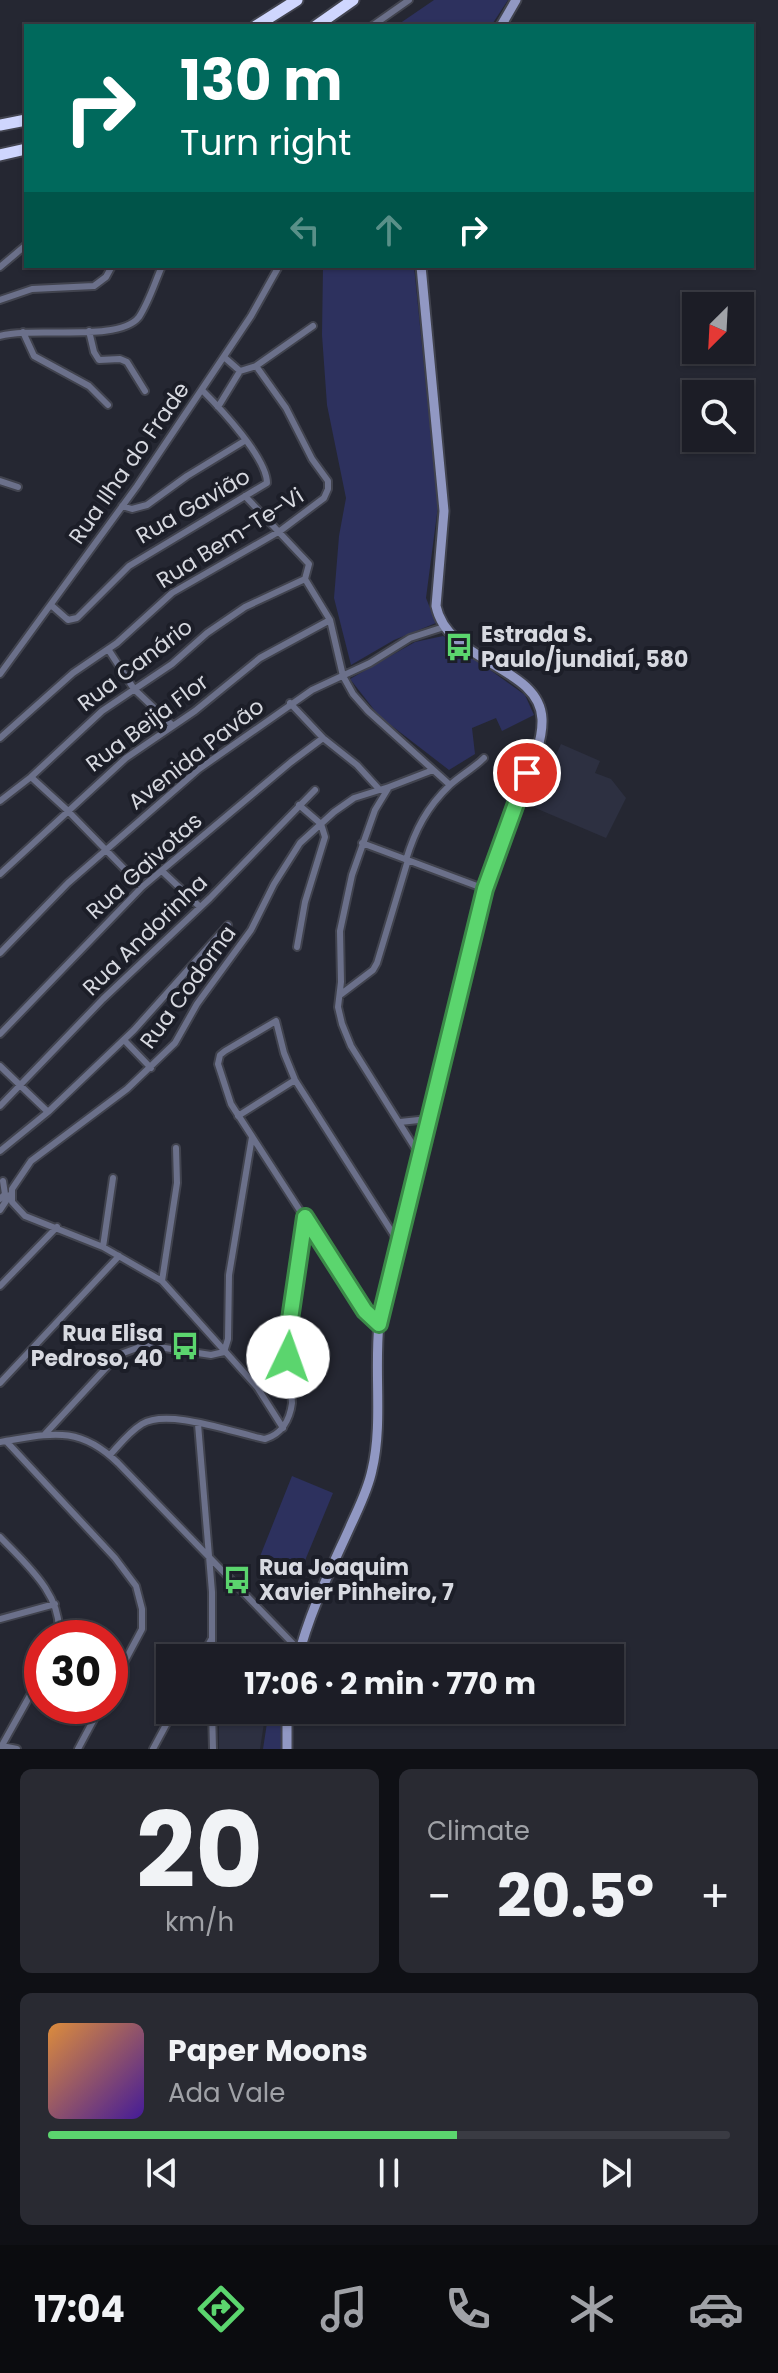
<!DOCTYPE html>
<meta charset="utf-8">
<style>
body{margin:0;font-family:Poppins,sans-serif;background:#292a32;color:#f1f3f6;height:100vh;display:flex;flex-direction:column;font-size:30px;white-space:nowrap}
*{box-sizing:border-box;margin:0}
p{font-size:26px;color:#a0a2a7}
.icon{flex:none;width:44px;height:44px;fill:none;stroke:currentColor;stroke-width:2;stroke-linecap:round;stroke-linejoin:round}
.map{position:relative;height:1749px;overflow:hidden}
.panel{display:flex;flex-direction:column;gap:20px;padding:20px;background:#0f1015;flex:1}
.panel>*{flex:none}
.hud{position:absolute;left:24px;top:24px;width:730px;height:244px;border-radius:0px;box-shadow:0 2px 6px #0004,0 0 0 2px #3a3b43;background:#00695c;color:#fff;overflow:hidden}
.needle{width:52px;rotate:204deg}
.tools{position:absolute;left:682px;top:292px;display:grid;gap:16px}
.tools a{display:grid;place-items:center;width:72px;height:72px;border-radius:0px;background:#1c1d26;box-shadow:0 2px 6px #0004,0 0 0 2px #3a3b43;font-size:40px}
.speed{position:absolute;left:24px;top:1620px;display:flex;gap:16px;font-size:40px;font-weight:700;text-align:center}
.speed>*{display:grid;place-content:center;width:104px;height:104px;border-radius:50%;background:#1c1d26;box-shadow:0 2px 6px #0004,0 0 0 2px #3a3b43;line-height:1}
.speed .limit{border:12px solid #d22;background:#fff;color:#111}
.pin{position:absolute;display:grid;place-items:center;width:68px;height:68px;color:#fff;margin:-34px;border:4px solid #fff;border-radius:50%;box-shadow:0 2px 8px #0007}
.me{position:absolute;width:88px;margin:-44px;rotate:3deg;stroke-linejoin:round;filter:drop-shadow(0 0 6px #0008)}
.turn{display:flex;align-items:center;gap:28px;height:168px;padding:0 24px;font-size:36px}
.turn .icon{width:104px;height:104px;stroke-width:2.5}
.turn b{display:block;font-size:56px;line-height:68px}
.lanes{display:flex;align-items:center;height:76px;padding:0 24px;background:#0003;justify-content:center;gap:40px;direction:ltr}
.lanes .off{opacity:.35}
.big{font-size:60px;font-weight:700;line-height:1.1}
.panel .widget{flex:1;display:flex;flex-direction:column;justify-content:center;gap:12px;min-width:0;padding:0 28px;border-radius:12px;background:#292a32}
.panel .dial{align-items:center;gap:0}
.dial b{font-size:104px;line-height:1}
.song{display:flex;align-items:center;gap:24px}
.cover{width:96px;height:96px;border-radius:12px;background:linear-gradient(135deg,hsl(30 70% 55%),hsl(260 70% 35%))}
.played{height:8px;border-radius:4px;background:linear-gradient(90deg,#5bd56e 60%,#3a3b43 60%)}
.keys{display:flex;justify-content:space-around;direction:ltr}
.heat{display:flex;justify-content:space-between;align-items:center;font-size:44px;direction:ltr}
.panel .tiles{flex:1;display:grid;gap:20px;grid-template-columns:1fr 1fr}
.widget:last-child{grid-column:span 2}
.trip{position:absolute;left:156px;top:1644px;width:468px;height:80px;border-radius:0px;background:#1c1d26;box-shadow:0 2px 6px #0004,0 0 0 2px #3a3b43;font-weight:700;line-height:80px;text-align:center}
.tab-bar{display:flex;height:128px;justify-content:space-around;align-items:center;background:#0b0c0f;color:#a0a2a7}
.tab-bar .icon{width:56px;height:56px}
.tab-bar .selected{color:#5bd56e}
.tab-bar b{font-size:36px;color:#f1f3f6}
.map>svg:first-child{display:block}
.built{fill:#2d3041}
.green{fill:#2d315e}
.lines{fill:none;stroke-linecap:round;stroke-linejoin:round}
.street-casing{stroke:#41434e;stroke-width:10}
.secondary-casing{stroke:#41434e;stroke-width:13}
.highway-casing{stroke:#41434e;stroke-width:15}
.street{stroke:#6b708a;stroke-width:6}
.secondary{stroke:#9198c3;stroke-width:9}
.highway{stroke:#cfd6fe;stroke-width:11}
.route-casing{stroke:#3b8a48;stroke-width:20}
.route{stroke:#5bd56e;stroke-width:14}
.labels{text-anchor:middle;dominant-baseline:central;stroke-width:8;stroke-linejoin:round;paint-order:stroke}
.street-label{font-size:22px;fill:#d7d9e0;stroke:#1c1e28}
.poi-label{font-size:22px;font-weight:bold;fill:#d7d9e0;stroke:#1c1e28;text-anchor:start}
</style>
<div class="map">
<svg width="778" height="1749" viewBox="0 0 778 1749">
<rect width="100%" height="100%" fill="#252732"/>
<path class="built" d="M561,744L600,761L595,773L611,779L626,798L606,838L533,807Z
M219,1710H266L260,1749H219Z"/>
<path class="green" d="M434,0H508L491,26H396Z
M323,266H414L438,506L426,598L436,623L394,640L351,665L334,598L339,536L346,498L327,405L322,335Z
M443,636L525,695L534,715L502,731L496,718L472,728L475,754L449,770L379,716L350,679L415,642Z
M292,1476L333,1493L299,1575L259,1559Z
M269,1710H284L282,1729L284,1749H263Z"/>
<g class="lines">
<defs>
<path id="street" d="M372,26L409,0
M0,267L26,245
M0,300L32,289L94,286L106,277L112,266
M89,331L94,352L99,360L120,359L127,362L145,391
M23,332L34,356L89,386L108,405
M0,336C33,326 119,343 139,317C149,302 155,282 162,266
M224,357L240,371L256,366L313,326
M218,407L240,371
M0,481L18,487
M245,496L309,564L305,579L330,620L343,676L353,694L368,711L450,785
M122,506L132,509L147,505L187,476L246,440
M51,605L68,620L77,618L129,566L267,483C267,458 220,408 202,390
M108,649L134,689L172,725
M0,674L137,486L251,316L279,266
M290,703L323,738L357,765L378,788
M0,738L73,673L117,643L172,593L280,531L324,498L328,489V481L312,459L286,408L256,366
M31,777L67,810L142,887
M0,801L31,777L102,711L172,664L207,633L245,607L305,579
M362,843L485,889
M406,860C415,830 427,807 450,785C461,775 474,768 484,758
M162,871L200,907
M0,874L126,758L195,711L260,658L330,620
M297,947L305,902L325,837L321,824L299,805
M0,953L68,883L199,769L312,690L370,663L410,638L444,627
M340,995L373,970L377,963L408,860
M0,1034L142,887L291,762L323,738
M124,1040L151,1068
M0,1066L48,1112
M0,1106L103,999L210,898L315,790
M238,1116L295,1080
M400,1122L428,1119
M0,1151L48,1112L134,1030L228,925
M420,1156L351,1046L342,1024L338,1007L341,982L340,931L352,875L375,810L389,787L433,770
M0,1199L5,1194L3,1181
M0,1210L10,1195
M103,1247L113,1178
M162,1281L177,1183L176,1148
M0,1286L57,1227
M379,1324L365,1311L231,1104L218,1064L220,1055L225,1051L276,1021L284,1053L295,1080L399,1243
M0,1383L119,1256
M198,1424L212,1592V1658
M283,1428L257,1387L162,1281L103,1247L25,1216L12,1202V1189L31,1161L127,1089L175,1043L197,1004L251,930L274,884L300,843L334,812L354,798L389,787
M45,1434L118,1355L145,1345L211,1355L224,1352L228,1339L229,1275L252,1137
M6,1441L115,1558L136,1586L142,1609V1629L110,1689
M0,1442C50,1434 78,1424 118,1463L300,1651
M110,1455C120,1444 129,1432 142,1424C168,1408 234,1433 265,1439C282,1434 290,1419 292,1403L287,1344L305,1217
M0,1537C26,1564 65,1597 58,1638
M0,1619L55,1604
M201,1658L211,1640
M212,1710L213,1749
M2,1746L17,1749
M0,1749L42,1674
M78,1749L101,1706
M153,1749L174,1710"/>
<path id="secondary" d="M501,26L516,0
M298,1658C309,1613 331,1569 350,1527C358,1509 368,1490 372,1470C383,1425 374,1371 379,1324L485,889C494,860 504,831 516,802C526,776 543,747 542,719C540,666 448,663 436,606L444,511L421,266
M287,1710V1749"/>
<path id="highway" d="M256,26L297,0
M316,26L353,0
M0,125L26,120
M0,155L26,149"/>
</defs>
<use href="#street" class="street-casing"/>
<use href="#secondary" class="secondary-casing"/>
<use href="#highway" class="highway-casing"/>
<use href="#street" class="street"/>
<use href="#secondary" class="secondary"/>
<use href="#highway" class="highway"/>
</g>
<g class="lines">
<defs>
<path id="route" d="M288,1357V1333L305,1217L365,1311L379,1324L485,889L527,773"/>
</defs>
<use href="#route" class="route-casing"/>
<use href="#route" class="route"/>
</g>
<defs>
<symbol id="bus-bare" viewBox="-9 -9 18 18"><path d="M-5-6H5V4H4V6H2V4H-2V6H-4V4H-5ZM-3.5-4V0h7V-4ZM-3.5 1.2v1.5H-2V1.2ZM2 1.2v1.5H3.5V1.2Z" fill="#5bd56e" stroke="#1c1e28" stroke-width="2.5" paint-order="stroke"/></symbol>
</defs>
<g fill-rule="evenodd">
<use href="#bus-bare" x="439" y="627" width="40" height="40"/>
<use href="#bus-bare" x="165" y="1326" width="40" height="40"/>
<use href="#bus-bare" x="217" y="1560" width="40" height="40"/>
</g>
<g class="labels">
<g class="street-label">
<text transform="translate(129 463) rotate(-55)">Rua Ilha do Frade</text>
<text transform="translate(193 506) rotate(-30)">Rua Gavião</text>
<text transform="translate(230 538) rotate(-32)">Rua Bem-Te-Vi</text>
<text transform="translate(135 665) rotate(-37)">Rua Canário</text>
<text transform="translate(147 723) rotate(-37)">Rua Beija Flor</text>
<text transform="translate(196 754) rotate(-38)">Avenida Pavão</text>
<text transform="translate(144 866) rotate(-42)">Rua Gaivotas</text>
<text transform="translate(145 935) rotate(-44)">Rua Andorinha</text>
<text transform="translate(188 987) rotate(-54)">Rua Codorna</text>
</g>
<g class="poi-label">
<text x="481" y="634">Estrada S.<tspan x="481" dy="25">Paulo/jundiaí, 580</tspan></text>
<text x="163" y="1333" text-anchor="end">Rua Elisa<tspan x="163" dy="25">Pedroso, 40</tspan></text>
<text x="259" y="1567">Rua Joaquim<tspan x="259" dy="25">Xavier Pinheiro, 7</tspan></text>
</g>
</g>
</svg>
<div class="tools">
<a><svg class="needle" viewBox="-14 -14 28 28"><path d="M0-13l5 13h-10z" fill="#e53935"/><path d="M0 13l5-13h-10z" fill="#a0a2a7"/></svg></a>
<a><svg class="icon" aria-label="search" viewBox="0 0 24 24"><circle cx="10" cy="10" r="6"/><path d="M15 15l6 6"/></svg></a>
</div>
<div class="speed"><div class="limit">30</div></div>
<div class="pin" style="left:527px;top:773px;background:#d93025"><svg class="icon" aria-label="arrive" viewBox="0 0 24 24"><path d="M6 21V4h12l-3 4 3 4H6"/></svg></div>
<svg class="me" style="left:288px;top:1357px" viewBox="-20 -20 40 40"><circle r="19" fill="#fff"/><path d="M0-13L10 11 0 6-10 11z" fill="#5bd56e"/></svg>
<div class="trip">17:06 · 2 min · 770 m</div>
<div class="hud">
<div class="turn"><svg class="icon" aria-label="right" viewBox="0 0 24 24"><path d="M7 20v-9h11M14 6l5 5-5 5"/></svg><div><b>130 m</b>Turn right</div></div>
<div class="lanes"><svg class="icon off" aria-label="left" viewBox="0 0 24 24"><path d="M17 20v-9H6M10 6l-5 5 5 5"/></svg><svg class="icon off" aria-label="ahead" viewBox="0 0 24 24"><path d="M12 20V5M6 11l6-6 6 6"/></svg><svg class="icon" aria-label="right" viewBox="0 0 24 24"><path d="M7 20v-9h11M14 6l5 5-5 5"/></svg></div>
</div>
</div>
<section class="panel">
<div class="tiles">
<div class="widget dial"><b>20</b><p>km/h</p></div>
<div class="widget"><p>Climate</p>
<div class="heat"><a>−</a><b class="big">20.5°</b><a>+</a></div>
</div>
<div class="widget">
<div class="song"><i class="cover"></i><div><b>Paper Moons</b><p>Ada Vale</p></div></div>
<div class="played"></div>
<div class="keys"><svg class="icon" aria-label="previous" viewBox="0 0 24 24"><path d="M18 5L8 12l10 7zM5 5v14"/></svg><svg class="icon" aria-label="pause" viewBox="0 0 24 24"><path d="M8 5v14M16 5v14"/></svg><svg class="icon" aria-label="next" viewBox="0 0 24 24"><path d="M6 5l10 7-10 7zM19 5v14"/></svg></div>
</div>
</div>
</section>
<nav class="tab-bar">
<b>17:04</b>
<svg class="icon selected" aria-label="directions" viewBox="0 0 24 24"><path d="M12 3l9 9-9 9-9-9zM9 14v-3h6M13 9l2 2-2 2"/></svg>
<svg class="icon" aria-label="music" viewBox="0 0 24 24"><path d="M9 18V5l10-2v13"/><circle cx="6" cy="18" r="3"/><circle cx="16" cy="16" r="3"/></svg>
<svg class="icon" aria-label="phone" viewBox="0 0 24 24"><path d="M5 4h4l2 5-3 2q2 4 5 5l2-3 5 2v4C11 20 4 13 5 4z"/></svg>
<svg class="icon" aria-label="climate" viewBox="0 0 24 24"><path d="M12 3v18M4 7l16 10M4 17L20 7"/></svg>
<svg class="icon" aria-label="car" viewBox="0 0 24 24"><path d="M5 17H2v-5l4-1 3-4h7l3 4 3 1v5h-3M9 17h6M6 11h13"/><circle cx="7" cy="17" r="2"/><circle cx="17" cy="17" r="2"/></svg>
</nav>
